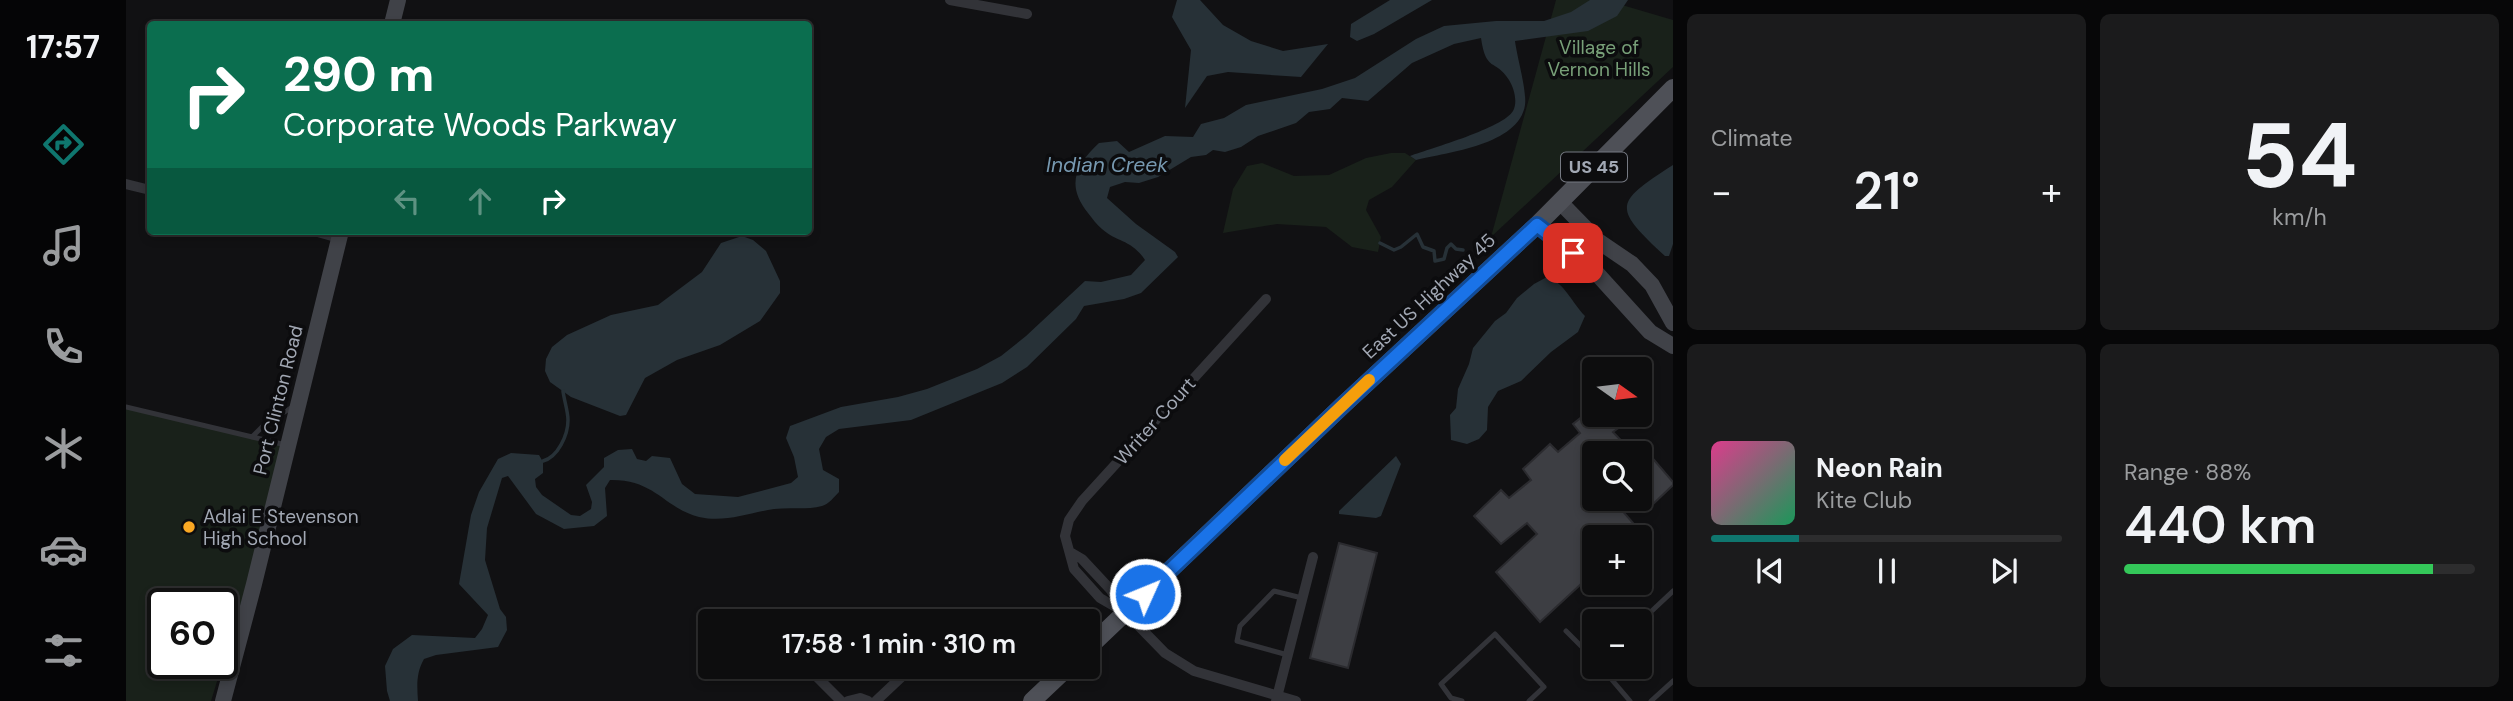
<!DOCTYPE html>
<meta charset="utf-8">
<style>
body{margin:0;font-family:"DM Sans",sans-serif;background:#1b1b1c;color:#f1f3f6;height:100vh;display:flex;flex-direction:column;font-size:26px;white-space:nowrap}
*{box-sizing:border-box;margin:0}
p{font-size:23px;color:#9a9c9e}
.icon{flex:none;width:38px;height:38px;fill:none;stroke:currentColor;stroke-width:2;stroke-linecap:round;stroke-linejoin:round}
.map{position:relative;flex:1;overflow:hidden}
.drawer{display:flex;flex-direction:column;gap:14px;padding:14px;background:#070708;width:840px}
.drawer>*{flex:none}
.hud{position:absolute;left:21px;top:21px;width:665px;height:214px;border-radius:7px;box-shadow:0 4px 10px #0003,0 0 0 2px #2d2d2e;background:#0b6e4f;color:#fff;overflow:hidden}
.needle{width:46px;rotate:104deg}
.controls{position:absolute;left:1456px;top:357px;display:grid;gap:14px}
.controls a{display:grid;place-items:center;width:70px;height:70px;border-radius:7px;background:#0d0d0e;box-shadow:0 4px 10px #0003,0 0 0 2px #2d2d2e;font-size:35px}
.speed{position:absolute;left:21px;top:588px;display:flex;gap:14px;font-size:35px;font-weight:700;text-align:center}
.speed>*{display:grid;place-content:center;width:91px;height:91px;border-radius:50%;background:#0d0d0e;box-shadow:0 4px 10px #0003,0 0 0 2px #2d2d2e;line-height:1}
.speed .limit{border:4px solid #111;border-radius:10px;background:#fff;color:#111}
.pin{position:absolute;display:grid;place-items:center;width:60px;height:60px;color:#fff;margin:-30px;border-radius:14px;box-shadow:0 4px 10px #0006}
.me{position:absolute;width:77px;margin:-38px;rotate:46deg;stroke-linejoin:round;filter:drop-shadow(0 0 5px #0008)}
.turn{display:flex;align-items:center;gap:24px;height:147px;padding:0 21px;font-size:32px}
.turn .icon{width:91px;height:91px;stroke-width:2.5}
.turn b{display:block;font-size:49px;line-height:60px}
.lanes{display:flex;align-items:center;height:66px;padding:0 21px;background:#0003;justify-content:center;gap:35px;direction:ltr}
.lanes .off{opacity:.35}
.big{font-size:52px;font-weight:600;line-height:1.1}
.drawer .widget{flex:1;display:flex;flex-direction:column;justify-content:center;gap:10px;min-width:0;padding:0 24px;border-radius:10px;background:#1b1b1c}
.drawer .dial{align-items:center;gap:0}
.dial b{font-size:91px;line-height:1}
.song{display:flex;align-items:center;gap:21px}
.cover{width:84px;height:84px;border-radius:10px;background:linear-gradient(135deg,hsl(330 70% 55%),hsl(150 70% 35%))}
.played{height:7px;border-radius:4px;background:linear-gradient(90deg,#0f766e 25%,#2d2d2e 25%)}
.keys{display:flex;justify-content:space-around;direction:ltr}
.heat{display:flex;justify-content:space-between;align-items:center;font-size:38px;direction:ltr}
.charge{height:10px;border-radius:5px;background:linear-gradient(90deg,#34c759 88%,#2d2d2e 0)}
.drawer .tiles{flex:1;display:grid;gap:14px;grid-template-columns:repeat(2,1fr)}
.trip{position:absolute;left:572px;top:609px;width:402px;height:70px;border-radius:7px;background:#0d0d0e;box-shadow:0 4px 10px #0003,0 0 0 2px #2d2d2e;font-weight:600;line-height:70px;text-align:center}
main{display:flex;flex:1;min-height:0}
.dock{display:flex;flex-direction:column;width:126px;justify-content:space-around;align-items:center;background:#050506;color:#9a9c9e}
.dock .icon{width:49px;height:49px}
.dock .on{color:#0f766e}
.dock b{font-size:32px;color:#f1f3f6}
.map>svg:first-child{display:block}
.green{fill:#19211a;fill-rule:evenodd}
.water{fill:#273137}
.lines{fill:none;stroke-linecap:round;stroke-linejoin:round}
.stream{stroke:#273137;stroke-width:3.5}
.building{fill:#3d3e43;stroke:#2b2b2f;stroke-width:2}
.lane{stroke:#323338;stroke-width:5}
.street{stroke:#323338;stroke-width:10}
.secondary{stroke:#404248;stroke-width:16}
.primary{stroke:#4e5057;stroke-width:18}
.route-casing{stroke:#114b97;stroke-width:18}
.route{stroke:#1a73e8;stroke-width:12}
.slow{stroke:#f59e0b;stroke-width:12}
.poi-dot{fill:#f9a823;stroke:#0c0c0e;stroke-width:2.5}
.labels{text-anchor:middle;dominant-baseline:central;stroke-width:7;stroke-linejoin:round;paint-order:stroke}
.shield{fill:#0c0c0e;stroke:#757982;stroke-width:2}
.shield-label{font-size:18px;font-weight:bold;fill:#a2a8b4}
.park-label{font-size:19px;fill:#78a078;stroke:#0c0c0e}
.street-label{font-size:19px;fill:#a2a8b4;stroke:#0c0c0e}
.poi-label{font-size:19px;fill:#a2a8b4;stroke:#0c0c0e;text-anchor:start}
.water-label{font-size:21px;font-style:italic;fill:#7799b1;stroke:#0c0c0e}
</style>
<main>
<nav class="dock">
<b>17:57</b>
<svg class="icon on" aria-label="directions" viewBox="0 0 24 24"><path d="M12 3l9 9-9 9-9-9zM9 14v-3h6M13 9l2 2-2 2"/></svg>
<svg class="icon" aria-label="music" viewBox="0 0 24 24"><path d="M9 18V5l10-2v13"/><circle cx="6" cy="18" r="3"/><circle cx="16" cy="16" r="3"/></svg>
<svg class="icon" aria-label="phone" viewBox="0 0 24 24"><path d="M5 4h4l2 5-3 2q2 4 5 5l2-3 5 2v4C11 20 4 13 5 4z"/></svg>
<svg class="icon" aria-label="climate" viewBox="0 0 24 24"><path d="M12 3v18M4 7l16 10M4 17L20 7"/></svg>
<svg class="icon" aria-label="car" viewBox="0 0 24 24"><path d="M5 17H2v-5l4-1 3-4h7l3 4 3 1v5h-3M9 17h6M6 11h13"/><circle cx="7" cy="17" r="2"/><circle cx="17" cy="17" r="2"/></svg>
<svg class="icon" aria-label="filters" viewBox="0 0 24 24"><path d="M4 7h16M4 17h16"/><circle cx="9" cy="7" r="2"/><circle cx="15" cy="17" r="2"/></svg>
</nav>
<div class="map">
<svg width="1547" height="701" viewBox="0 0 1547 701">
<rect width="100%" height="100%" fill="#111113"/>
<path class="green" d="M1430,0H1479L1547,20V67L1365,237Z
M1265,153H1279L1290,160L1266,187L1243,200L1240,210L1255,237L1252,252L1226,247L1200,227L1151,224L1097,233L1107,189L1121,166L1136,163L1168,176L1203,175L1240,158Z
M0,407L163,446L85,701H0ZM37,604H96V663H37Z"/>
<path class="water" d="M1051,0H1074L1097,25L1125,41L1157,51L1202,44L1175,77L1102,72L1081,76L1059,108L1065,50L1046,17Z
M1264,0H1306L1248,34L1231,41L1224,37L1225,24Z
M1464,0H1502L1491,16L1462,31L1389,41C1391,57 1401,91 1399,105C1393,145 1322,152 1290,160L1284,156C1306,148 1377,128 1387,111C1392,102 1388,88 1383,80C1369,58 1360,73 1355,38L1328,44L1286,63L1242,101L1216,98L1204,109L1183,112L1170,123L1132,136L1115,147L1099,152L1087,150L1080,155L1065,157L1032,177L1013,183L999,182L984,187L981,198L1010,224L1049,252L1052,257L1015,293L998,299L958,306L950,319L901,367L876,383L785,420L713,429L700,437L693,449L697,470L713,479V492C708,497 703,504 696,506C681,510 664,507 648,509C622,513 599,523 573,517C538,508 529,479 484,480L479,488L481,516L468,526L438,529L410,514L382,476L376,478L361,528L359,560L374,609L380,617L381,630L372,647L310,655L298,659C290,673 291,686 292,701H264L261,691L259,666L267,649L286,635L349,638L356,629L362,615L333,584L345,515L353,492L372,459L385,453L413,455L417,462V473L409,479L410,487L416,495L445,515L454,516L465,509L466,502L460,485L478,467V458L492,450L506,449L511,459L520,461L526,456L544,458L556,484L569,494L612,497L665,483L672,477L668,457L660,438L664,426L715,407L772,397L801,389L851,369L875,356L900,336L959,281L975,282L1005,275L1019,260C1005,239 992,243 976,229C971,225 966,218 962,213C940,186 949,165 973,143L991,141L1003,152L1039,136L1067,137L1075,124L1098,118L1120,105L1196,89L1229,78L1290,39L1318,26L1370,21H1418L1445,12Z
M1547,165V244L1543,256H1539C1486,207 1488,203 1547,165Z
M616,236L627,240L640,251L654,281V293L634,321L594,345L551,360L519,378L500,415L494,416L445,397L424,382L419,371L420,359L426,347L441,335L485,315L532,305L576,272L595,243Z
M1421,277C1439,283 1446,303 1459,316L1452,332L1425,352L1395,381L1372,391L1362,407L1361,430L1353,439L1341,444L1325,440L1324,415L1330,408L1332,389L1343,364L1347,348L1369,321L1380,313L1391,298L1408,284Z
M1270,456L1275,464L1255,516L1250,518L1213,514V511Z"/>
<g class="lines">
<path class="stream" d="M1254,243L1268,250L1275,247L1291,234L1297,247L1308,251L1309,261L1318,259L1321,248L1325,244L1330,249L1337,250
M417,461C432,457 442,435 442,420C442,411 438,400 437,391"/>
</g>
<path class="building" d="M1468,407V415H1486L1495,426L1487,432L1507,453H1468V499H1491L1488,501L1513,530L1505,537H1468V572L1414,622L1370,572L1411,534L1401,523L1375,544L1348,516L1375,490L1383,498L1405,480L1397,469L1424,444L1432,452L1454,433L1447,424Z
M1517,447L1547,482V485L1526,505L1518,497L1510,503L1507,499H1514V453H1511Z
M1213,543L1251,553L1222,668L1184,658Z"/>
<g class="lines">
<path class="lane" d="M0,407L160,445
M126,437L138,425L168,406
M1514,622L1547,591
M1440,631L1468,659
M1162,655L1111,641L1114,626L1148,591L1176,598
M1475,667L1504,701
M1336,701L1325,698L1315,684L1369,634L1418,687L1403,701
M1525,701L1547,681"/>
<path class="street" d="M824,0L901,14
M0,184L24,190
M188,231L213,238
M944,552L956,559L984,589L1000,613L1039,653L1068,671L1170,701
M1000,613L974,598L948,569L939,536L943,520L956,501L1140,299
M681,667L715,701
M722,701L734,698L742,701
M750,701L786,667
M1150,701L1187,557"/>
<path class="secondary" d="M266,24L272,0
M1434,202L1472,241L1506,264L1526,285L1547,323
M1411,225L1465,267L1524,332L1547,346
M97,701L128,584L215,231"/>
<path class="primary" d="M962,648L1216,406L1411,225L1547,88
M906,701L942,667"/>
</g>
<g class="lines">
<defs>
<path id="route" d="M1019,594L1216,406L1411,225L1447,253"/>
</defs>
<use href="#route" class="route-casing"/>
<use href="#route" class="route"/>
<path class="slow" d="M1159,460L1243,380"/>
</g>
<circle class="poi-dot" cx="63" cy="527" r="7"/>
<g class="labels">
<rect class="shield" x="1435" y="152.5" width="66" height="29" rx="5"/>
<g class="shield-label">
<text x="1468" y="167">US 45</text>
</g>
<g class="park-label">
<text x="1473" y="47">Village of<tspan x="1473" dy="22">Vernon Hills</tspan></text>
</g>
<g class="street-label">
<text transform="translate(1303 296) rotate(-43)">East US Highway 45</text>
<text transform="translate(152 400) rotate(-76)">Port Clinton Road</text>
<text transform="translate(1029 421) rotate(-48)">Writer Court</text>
</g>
<g class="poi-label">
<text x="77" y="516">Adlai E Stevenson<tspan x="77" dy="22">High School</tspan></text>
</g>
<g class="water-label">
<text x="981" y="165">Indian Creek</text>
</g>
</g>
</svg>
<div class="controls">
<a><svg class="needle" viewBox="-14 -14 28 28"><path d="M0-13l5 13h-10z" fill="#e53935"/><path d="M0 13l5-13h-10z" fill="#9a9c9e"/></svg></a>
<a><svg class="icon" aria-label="search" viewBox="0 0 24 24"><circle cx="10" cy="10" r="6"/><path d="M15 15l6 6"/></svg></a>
<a>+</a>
<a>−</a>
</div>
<div class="speed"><div class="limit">60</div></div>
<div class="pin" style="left:1447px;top:253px;background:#d93025"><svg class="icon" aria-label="arrive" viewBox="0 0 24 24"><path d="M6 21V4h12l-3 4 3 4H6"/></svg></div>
<svg class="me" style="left:1019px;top:594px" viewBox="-20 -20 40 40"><circle r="17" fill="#1a73e8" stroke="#fff" stroke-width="3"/><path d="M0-11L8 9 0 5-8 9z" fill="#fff"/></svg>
<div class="trip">17:58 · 1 min · 310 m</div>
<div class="hud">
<div class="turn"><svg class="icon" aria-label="right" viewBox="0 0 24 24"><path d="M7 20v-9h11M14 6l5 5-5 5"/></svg><div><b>290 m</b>Corporate Woods Parkway</div></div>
<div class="lanes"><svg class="icon off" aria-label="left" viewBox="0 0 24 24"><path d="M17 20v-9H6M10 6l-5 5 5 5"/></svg><svg class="icon off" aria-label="ahead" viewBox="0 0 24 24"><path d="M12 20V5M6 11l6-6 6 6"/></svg><svg class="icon" aria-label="right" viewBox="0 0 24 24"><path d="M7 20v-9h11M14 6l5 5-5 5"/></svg></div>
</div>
</div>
<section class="drawer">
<div class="tiles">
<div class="widget"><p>Climate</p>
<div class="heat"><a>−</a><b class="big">21°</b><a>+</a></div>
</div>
<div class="widget dial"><b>54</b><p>km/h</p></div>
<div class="widget">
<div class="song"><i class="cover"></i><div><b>Neon Rain</b><p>Kite Club</p></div></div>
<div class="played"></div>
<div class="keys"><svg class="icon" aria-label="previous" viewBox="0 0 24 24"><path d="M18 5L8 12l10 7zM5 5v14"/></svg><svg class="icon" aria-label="pause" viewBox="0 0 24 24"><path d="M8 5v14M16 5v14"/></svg><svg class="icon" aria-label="next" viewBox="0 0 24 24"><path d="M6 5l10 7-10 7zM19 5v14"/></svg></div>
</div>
<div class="widget"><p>Range · 88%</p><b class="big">440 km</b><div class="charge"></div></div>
</div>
</section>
</main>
